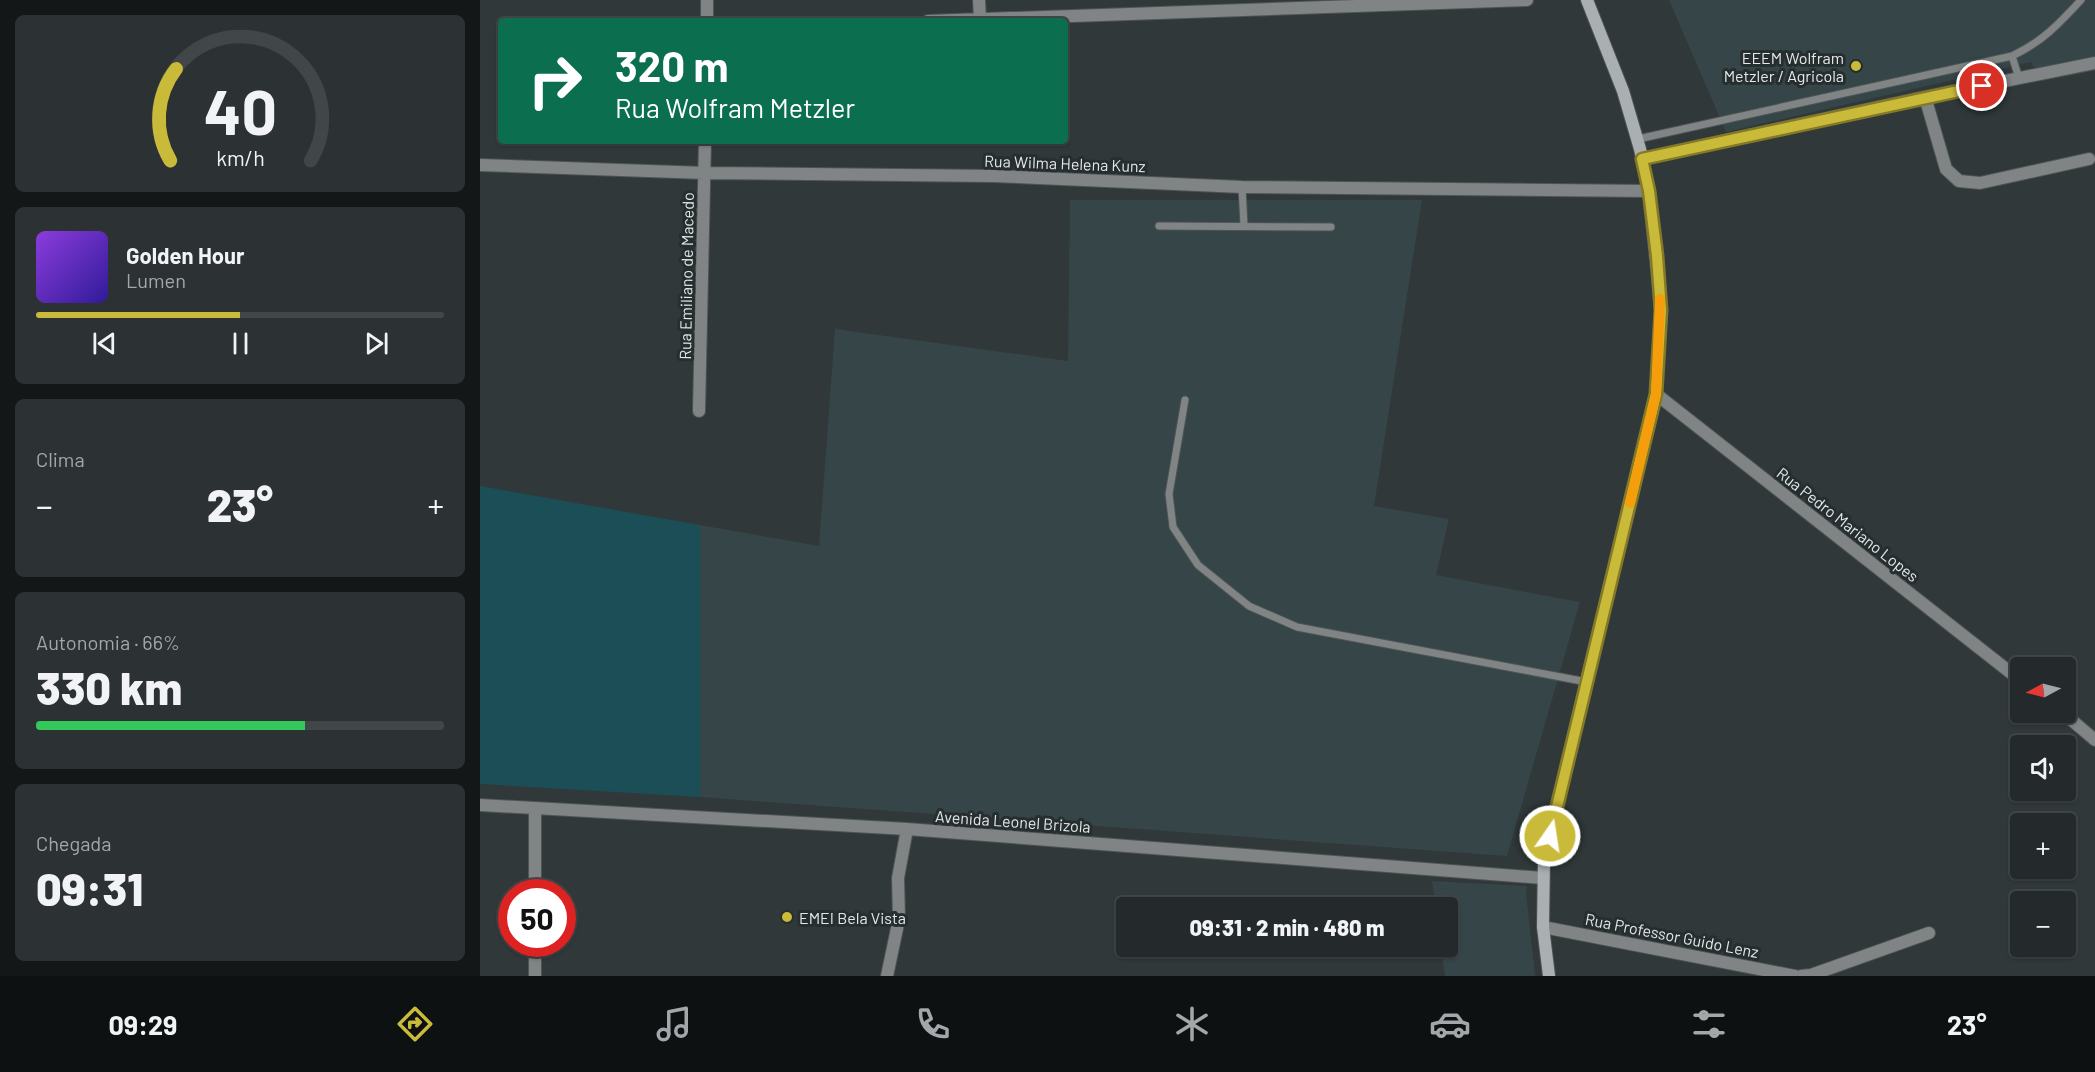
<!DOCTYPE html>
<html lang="pt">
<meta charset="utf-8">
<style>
body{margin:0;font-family:Barlow,sans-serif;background:#2c3234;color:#f1f3f6;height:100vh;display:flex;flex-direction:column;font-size:22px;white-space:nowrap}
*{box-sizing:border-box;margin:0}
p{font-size:20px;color:#a3a7a9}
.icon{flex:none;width:33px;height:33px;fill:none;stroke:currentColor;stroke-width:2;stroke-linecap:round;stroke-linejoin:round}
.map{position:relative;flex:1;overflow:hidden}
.sheet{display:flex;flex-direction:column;gap:15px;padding:15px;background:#141718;width:480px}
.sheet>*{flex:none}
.banner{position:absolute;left:18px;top:18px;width:570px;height:126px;border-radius:6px;box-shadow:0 2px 4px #0004,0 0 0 2px #414648;background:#0b6e4f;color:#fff;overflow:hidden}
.needle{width:39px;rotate:263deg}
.buttons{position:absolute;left:1530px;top:657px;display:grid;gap:12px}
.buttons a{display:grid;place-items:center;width:66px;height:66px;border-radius:6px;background:#242a2c;box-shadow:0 2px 4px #0004,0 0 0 2px #414648;font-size:30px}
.speed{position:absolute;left:18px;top:879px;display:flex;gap:12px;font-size:30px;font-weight:700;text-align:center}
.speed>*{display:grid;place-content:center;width:78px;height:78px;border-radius:50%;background:#242a2c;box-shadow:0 2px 4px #0004,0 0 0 2px #414648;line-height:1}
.speed .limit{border:9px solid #d22;background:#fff;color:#111}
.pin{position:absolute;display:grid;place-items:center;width:51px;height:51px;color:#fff;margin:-26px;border:3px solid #fff;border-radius:50%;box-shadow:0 2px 6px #0007}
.me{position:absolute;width:66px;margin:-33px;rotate:13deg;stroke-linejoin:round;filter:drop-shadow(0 0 4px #0008)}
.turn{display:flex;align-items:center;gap:21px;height:126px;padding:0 18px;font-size:27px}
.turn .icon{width:78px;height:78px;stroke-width:2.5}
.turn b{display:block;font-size:42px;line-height:51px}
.big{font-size:45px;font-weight:800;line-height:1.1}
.sheet .widget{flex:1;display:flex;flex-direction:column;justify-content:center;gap:9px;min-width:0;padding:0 21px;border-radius:9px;background:#2c3234}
.sheet .dial{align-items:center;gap:0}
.dial svg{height:156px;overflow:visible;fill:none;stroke:#414648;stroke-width:7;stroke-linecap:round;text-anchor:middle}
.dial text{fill:#f1f3f6;stroke:none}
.song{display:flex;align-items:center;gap:18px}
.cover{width:72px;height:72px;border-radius:9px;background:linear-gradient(135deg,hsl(270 70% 55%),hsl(250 70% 35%))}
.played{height:6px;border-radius:3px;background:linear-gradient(90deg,#caba3a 50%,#414648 50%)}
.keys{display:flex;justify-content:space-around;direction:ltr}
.heat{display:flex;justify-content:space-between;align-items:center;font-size:33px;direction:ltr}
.charge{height:9px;border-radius:4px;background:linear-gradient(90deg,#34c759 66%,#414648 0)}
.trip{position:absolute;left:636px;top:897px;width:342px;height:60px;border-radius:6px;background:#242a2c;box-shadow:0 2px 4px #0004,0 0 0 2px #414648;font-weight:800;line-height:60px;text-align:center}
.menu{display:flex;height:96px;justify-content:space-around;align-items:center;background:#0e1112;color:#a3a7a9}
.menu .icon{width:42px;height:42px}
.menu .active{color:#caba3a}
.menu b{font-size:27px;color:#f1f3f6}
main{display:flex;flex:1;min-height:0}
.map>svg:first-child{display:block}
.built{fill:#364548}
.green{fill:#1c4e57}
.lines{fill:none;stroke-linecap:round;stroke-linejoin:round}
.lane-casing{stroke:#4d5456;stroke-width:9}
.street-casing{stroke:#4d5456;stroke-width:14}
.secondary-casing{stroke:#4d5456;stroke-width:14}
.lane{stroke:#808485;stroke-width:7}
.street{stroke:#808485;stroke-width:12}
.secondary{stroke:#aaafb2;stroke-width:12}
.route-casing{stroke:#837926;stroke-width:15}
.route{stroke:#caba3a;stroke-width:10}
.slow{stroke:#f59e0b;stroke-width:10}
.poi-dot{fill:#caba3a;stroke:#262e2f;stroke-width:2}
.labels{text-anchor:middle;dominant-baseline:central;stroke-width:6;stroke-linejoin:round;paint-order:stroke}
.poi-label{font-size:16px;fill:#e3e8e9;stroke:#262e2f;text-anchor:end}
.street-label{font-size:16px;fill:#e3e8e9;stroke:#262e2f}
</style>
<main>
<section class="sheet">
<div class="widget dial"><svg viewBox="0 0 100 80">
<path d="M14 69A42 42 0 1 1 86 69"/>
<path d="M14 69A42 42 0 0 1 17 22" stroke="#caba3a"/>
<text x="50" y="56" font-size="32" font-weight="700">40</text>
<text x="50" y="72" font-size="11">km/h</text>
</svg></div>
<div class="widget">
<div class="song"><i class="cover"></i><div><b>Golden Hour</b><p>Lumen</p></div></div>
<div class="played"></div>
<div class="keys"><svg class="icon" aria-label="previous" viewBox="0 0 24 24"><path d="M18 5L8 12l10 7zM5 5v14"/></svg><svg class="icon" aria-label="pause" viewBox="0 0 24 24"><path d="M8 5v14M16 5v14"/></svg><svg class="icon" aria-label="next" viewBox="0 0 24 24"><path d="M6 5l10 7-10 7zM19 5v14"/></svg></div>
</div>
<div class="widget"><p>Clima</p>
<div class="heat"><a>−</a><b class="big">23°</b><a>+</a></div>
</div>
<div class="widget"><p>Autonomia · 66%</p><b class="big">330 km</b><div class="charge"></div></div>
<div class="widget"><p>Chegada</p><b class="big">09:31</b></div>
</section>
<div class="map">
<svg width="1615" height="976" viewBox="0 0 1615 976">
<rect width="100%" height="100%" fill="#30383a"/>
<path class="built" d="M1189,0H1615V57L1555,70L1551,62L1246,132Z
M590,200H942L894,506L969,519L956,575L1100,602L1027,856L220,797V525L339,546L355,329L588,361Z
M952,881L1047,886L1046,892L1055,976H965L961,947L968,946V908L956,907Z"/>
<path class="green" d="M0,486L220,525V797L0,784Z"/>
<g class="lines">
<defs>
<path id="lane" d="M1532,56L1539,78
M1158,139L1532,56C1562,42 1579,24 1601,0
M762,187L764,226
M679,226L851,227
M705,400L689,494L693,527L718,565L769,606L817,627L1107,682"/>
<path id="street" d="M499,0L500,19
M227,21V0
M448,21L1047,0
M1445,97L1466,169L1479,181L1500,183L1609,159
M1162,159L1445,97L1615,63
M0,165L225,173L513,176L762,187L1169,191
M1176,394L1540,680
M219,411L225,141
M1582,712L1615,740
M0,805L427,829L1063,878
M55,809V892
M1063,927L1315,976
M55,976V944
M407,976L419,919L418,878L427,829
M1321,976L1331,975L1449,933"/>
<path id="secondary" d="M1069,976L1063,927L1064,858L1176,394L1181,310L1169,191L1160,149L1143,91L1107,0"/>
</defs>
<use href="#lane" class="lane-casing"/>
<use href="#street" class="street-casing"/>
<use href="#secondary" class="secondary-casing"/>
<use href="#lane" class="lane"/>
<use href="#street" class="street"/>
<use href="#secondary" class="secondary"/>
</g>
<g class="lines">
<defs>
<path id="route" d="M1070,836L1176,394L1181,310L1177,256L1169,191L1162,159L1502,86"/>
</defs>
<use href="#route" class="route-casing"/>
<use href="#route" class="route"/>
<path class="slow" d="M1150,503L1176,394L1180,299"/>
</g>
<g class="poi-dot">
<circle cx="1376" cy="66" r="6"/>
<circle cx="307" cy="917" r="6"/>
</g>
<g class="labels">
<g class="poi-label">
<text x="1364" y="57">EEEM Wolfram<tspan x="1364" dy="18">Metzler / Agricola</tspan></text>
<text x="319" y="917" text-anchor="start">EMEI Bela Vista</text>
</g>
<g class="street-label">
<text transform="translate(585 163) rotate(2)">Rua Wilma Helena Kunz</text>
<text transform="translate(206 276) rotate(-89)">Rua Emiliano de Macedo</text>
<text transform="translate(1368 524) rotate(38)">Rua Pedro Mariano Lopes</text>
<text transform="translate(533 821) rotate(4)">Avenida Leonel Brizola</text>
<text transform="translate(1192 935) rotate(11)">Rua Professor Guido Lenz</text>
</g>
</g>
</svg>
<div class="buttons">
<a><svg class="needle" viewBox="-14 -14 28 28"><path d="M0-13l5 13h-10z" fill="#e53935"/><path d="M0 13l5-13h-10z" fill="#a3a7a9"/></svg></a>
<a><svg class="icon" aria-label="sound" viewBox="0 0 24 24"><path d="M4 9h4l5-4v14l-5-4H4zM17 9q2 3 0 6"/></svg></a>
<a>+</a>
<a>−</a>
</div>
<div class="speed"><div class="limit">50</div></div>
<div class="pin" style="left:1502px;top:86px;background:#d93025"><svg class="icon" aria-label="arrive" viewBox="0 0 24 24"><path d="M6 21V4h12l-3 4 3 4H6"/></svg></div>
<svg class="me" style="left:1070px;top:836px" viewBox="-20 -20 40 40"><circle r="17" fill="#caba3a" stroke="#fff" stroke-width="3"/><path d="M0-11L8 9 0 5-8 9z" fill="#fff"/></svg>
<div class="trip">09:31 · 2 min · 480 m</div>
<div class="banner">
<div class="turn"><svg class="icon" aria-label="right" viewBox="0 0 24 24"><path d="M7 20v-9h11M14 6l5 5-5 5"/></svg><div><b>320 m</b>Rua Wolfram Metzler</div></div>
</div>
</div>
</main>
<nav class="menu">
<b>09:29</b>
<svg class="icon active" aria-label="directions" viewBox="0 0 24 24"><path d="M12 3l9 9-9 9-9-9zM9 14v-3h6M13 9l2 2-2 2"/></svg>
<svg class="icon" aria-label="music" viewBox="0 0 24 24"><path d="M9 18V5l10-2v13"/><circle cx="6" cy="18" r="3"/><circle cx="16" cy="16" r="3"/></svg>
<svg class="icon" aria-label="phone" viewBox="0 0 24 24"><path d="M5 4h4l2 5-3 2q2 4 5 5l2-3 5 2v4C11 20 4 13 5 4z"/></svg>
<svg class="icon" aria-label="climate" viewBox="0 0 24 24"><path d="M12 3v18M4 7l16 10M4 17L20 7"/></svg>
<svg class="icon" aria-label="car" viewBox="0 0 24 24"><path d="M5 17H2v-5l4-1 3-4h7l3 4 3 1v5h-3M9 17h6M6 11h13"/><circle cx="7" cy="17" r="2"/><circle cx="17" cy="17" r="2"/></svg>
<svg class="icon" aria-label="filters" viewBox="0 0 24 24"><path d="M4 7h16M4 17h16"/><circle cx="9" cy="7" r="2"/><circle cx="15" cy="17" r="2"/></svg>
<b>23°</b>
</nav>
